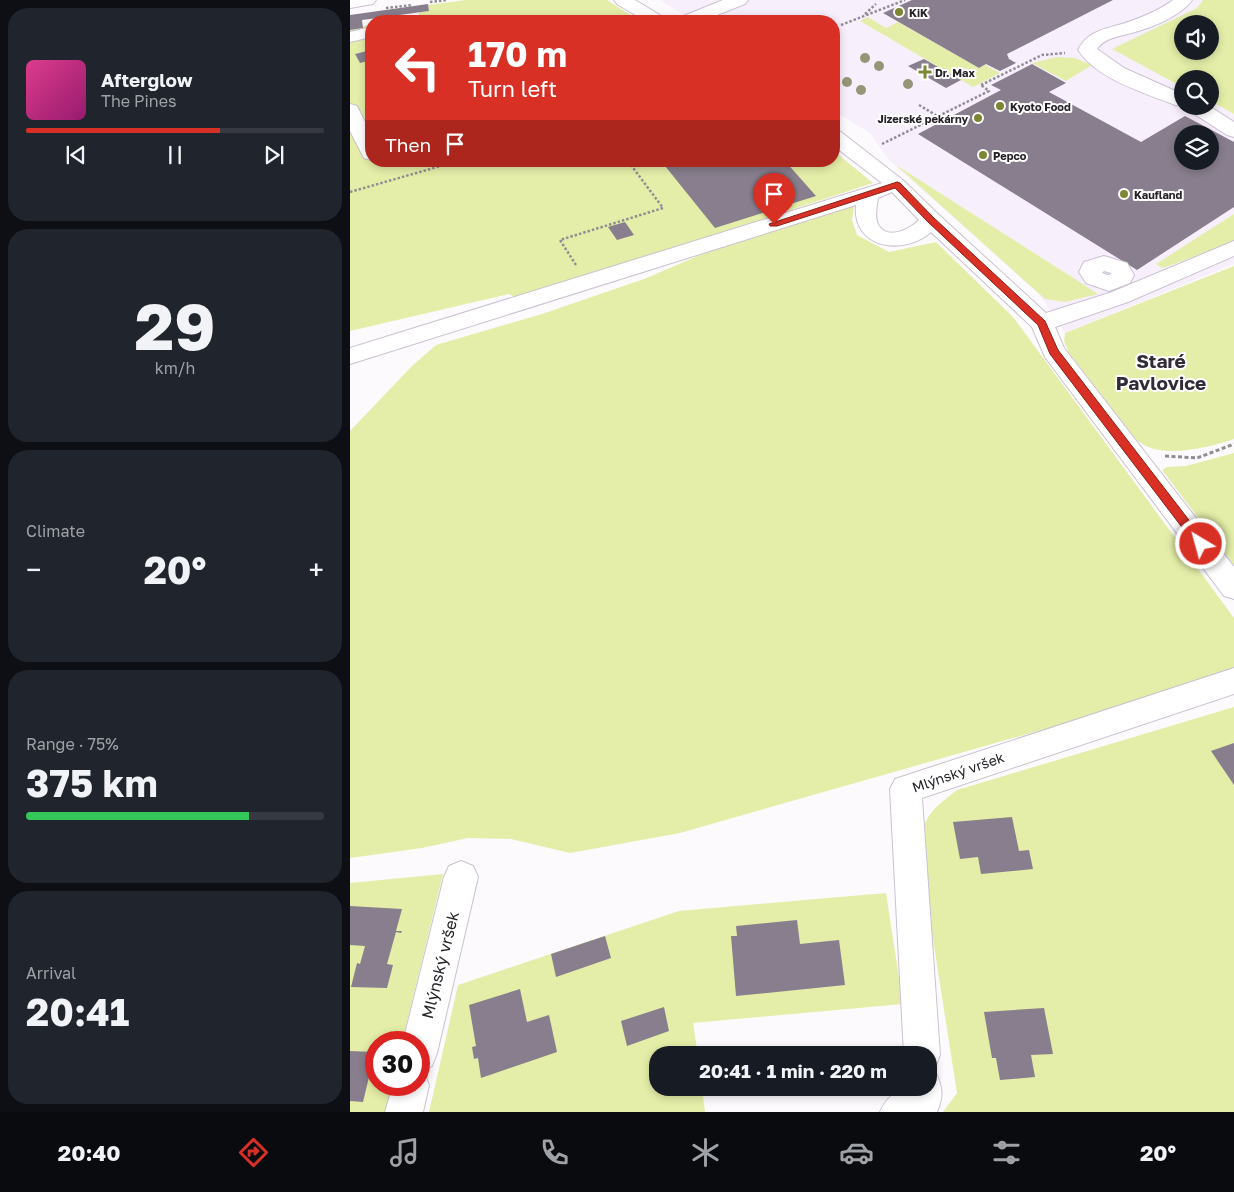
<!DOCTYPE html>
<meta charset="utf-8">
<style>
body{margin:0;font-family:"Golos Text",sans-serif;background:#20242c;color:#f1f3f6;height:100vh;display:flex;flex-direction:column;font-size:19px;white-space:nowrap}
*{box-sizing:border-box;margin:0}
p{font-size:16px;color:#9ea1a6}
.icon{flex:none;width:28px;height:28px;fill:none;stroke:currentColor;stroke-width:2;stroke-linecap:round;stroke-linejoin:round}
.map{position:relative;flex:1;overflow:hidden}
.drawer{display:flex;flex-direction:column;gap:8px;padding:8px;background:#0d0f14;width:350px}
.drawer>*{flex:none}
.banner{position:absolute;left:15px;top:15px;width:475px;height:152px;border-radius:20px;box-shadow:0 2px 8px #0003;background:#d93025;color:#fff;overflow:hidden}
.tools{position:absolute;left:824px;top:15px;display:grid;gap:10px}
.tools a{display:grid;place-items:center;width:45px;height:45px;border-radius:50%;background:#171b24;box-shadow:0 2px 8px #0003;font-size:25px}
.speed{position:absolute;left:15px;top:1031px;display:flex;gap:10px;font-size:25px;font-weight:700;text-align:center}
.speed>*{display:grid;place-content:center;width:65px;height:65px;border-radius:50%;background:#171b24;box-shadow:0 2px 8px #0003;line-height:1}
.speed .limit{border:8px solid #d22;background:#fff;color:#111}
.pin{position:absolute;display:grid;place-items:center;width:42px;height:42px;color:#fff;margin:-51px -21px;border-radius:50% 50% 50% 0;rotate:-45deg;box-shadow:0 0 5px #0007}
.pin .icon{rotate:45deg}
.me{position:absolute;width:55px;margin:-28px;rotate:323deg;stroke-linejoin:round;filter:drop-shadow(0 0 4px #0008)}
.turn{display:flex;align-items:center;gap:18px;height:105px;padding:0 20px;font-size:22px}
.turn .icon{width:65px;height:65px;stroke-width:2.5}
.turn b{display:block;font-size:35px;line-height:42px}
.then{display:flex;align-items:center;height:48px;padding:0 20px;background:#0003;gap:10px;font-size:19px}
.big{font-size:38px;font-weight:700;line-height:1.1}
.drawer .widget{flex:1;display:flex;flex-direction:column;justify-content:center;gap:8px;min-width:0;padding:0 18px;border-radius:20px;background:#20242c}
.drawer .dial{align-items:center;gap:0}
.dial b{font-size:65px;line-height:1}
.song{display:flex;align-items:center;gap:15px}
.cover{width:60px;height:60px;border-radius:8px;background:linear-gradient(135deg,hsl(330 70% 55%),hsl(320 70% 35%))}
.played{height:5px;border-radius:2px;background:linear-gradient(90deg,#d93025 65%,#363941 65%)}
.keys{display:flex;justify-content:space-around;direction:ltr}
.heat{display:flex;justify-content:space-between;align-items:center;font-size:28px;direction:ltr}
.charge{height:8px;border-radius:4px;background:linear-gradient(90deg,#34c759 75%,#363941 0)}
.trip{position:absolute;left:299px;top:1046px;width:288px;height:50px;border-radius:20px;background:#171b24;box-shadow:0 2px 8px #0003;font-weight:700;line-height:50px;text-align:center}
.tabs{display:flex;height:80px;justify-content:space-around;align-items:center;background:#090b0e;color:#9ea1a6}
.tabs .icon{width:35px;height:35px}
.tabs .current{color:#d93025}
.tabs b{font-size:22px;color:#f1f3f6}
main{display:flex;flex:1;min-height:0}
.map>svg:first-child{display:block}
.built{fill:#f8effd;fill-rule:evenodd}
.green{fill:#e4eea8;fill-rule:evenodd}
.building{fill:#887e8d;fill-rule:evenodd}
.lines{fill:none;stroke-linecap:round;stroke-linejoin:round}
.minor-casing{stroke:#cbc1d1;stroke-width:2}
.path-far1{stroke:#918e93;stroke-width:2.5;stroke-dasharray:2.5 2;stroke-linecap:butt}
.path{stroke:#918e93;stroke-width:3;stroke-dasharray:4 2.5;stroke-linecap:butt}
.minor{fill:#fff;fill-rule:evenodd}
.tree{fill:#949677}
.route{fill:#d93025;stroke:#8d1f18}
.poi-dot{fill:#7d8733;stroke:#fff;stroke-width:2}
.labels{text-anchor:middle;dominant-baseline:central;stroke-width:4;stroke-linejoin:round;paint-order:stroke}
.far-poi-label{font-size:11px;font-weight:bold;fill:#262228;stroke:#fff;text-anchor:start}
.street-label{font-size:14px;fill:#262228;stroke:#fff}
.near-street-label{font-size:16px;fill:#262228;stroke:#fff}
.district-label{font-size:19px;font-weight:bold;fill:#322a36;stroke:#fff}
</style>
<main>
<section class="drawer">
<div class="widget">
<div class="song"><i class="cover"></i><div><b>Afterglow</b><p>The Pines</p></div></div>
<div class="played"></div>
<div class="keys"><svg class="icon" aria-label="previous" viewBox="0 0 24 24"><path d="M18 5L8 12l10 7zM5 5v14"/></svg><svg class="icon" aria-label="pause" viewBox="0 0 24 24"><path d="M8 5v14M16 5v14"/></svg><svg class="icon" aria-label="next" viewBox="0 0 24 24"><path d="M6 5l10 7-10 7zM19 5v14"/></svg></div>
</div>
<div class="widget dial"><b>29</b><p>km/h</p></div>
<div class="widget"><p>Climate</p>
<div class="heat"><a>−</a><b class="big">20°</b><a>+</a></div>
</div>
<div class="widget"><p>Range · 75%</p><b class="big">375 km</b><div class="charge"></div></div>
<div class="widget"><p>Arrival</p><b class="big">20:41</b></div>
</section>
<div class="map">
<svg width="884" height="1112" viewBox="0 0 884 1112">
<rect width="100%" height="100%" fill="#fcfafd"/>
<path class="built" d="M310,0H853L848,8L763,49L832,87V106H860V101L884,114V264L715,333L689,294L539,160L520,133L484,111V21H343ZM832,134H860V161H832Z"/>
<path class="green" d="M116,0H257L290,21H29L69,16V12L79,11L78,5Z
M853,0H884V114L860,101V79H832V87L762,49L847,8ZM832,24H860V51H832Z
M518,17L536,28L548,22L629,68L635,65L650,73L623,87L510,21Z
M21,24V161H484V151L523,183L168,299L159,294L0,331V30Z
M707,57L725,58L742,65L716,81L682,63Z
M546,165L725,279L748,294L715,302L695,299Z
M504,205L502,220L507,235L539,252L586,242L663,317L884,618V675L330,833L220,853L161,839L118,838L72,848L0,858V431L62,366L86,345L192,314L294,279L371,246Z
M884,214V242L813,268L806,264Z
M884,266V439C861,447 817,458 794,445C781,438 772,422 764,411C749,392 734,372 719,353L714,341L715,333Z
M884,453V565L812,470L817,467L836,466Z
M884,707V1112H593L607,1093L570,856C573,817 576,814 607,790Z
M93,874L52,1042H26V1085H42L35,1112H0V883Z
M536,893L553,1004L343,1023L348,1055H308V1088H352L355,1112H79L108,985L329,911Z"/>
<path class="building" d="M562,0H763L657,54L659,59L666,63L650,71L636,64L629,68L533,13Z
M78,4L79,11L12,20L13,28L0,30V15Z
M21,50V60L10,63L5,54Z
M574,59L611,80L596,88L558,66Z
M682,64L716,83L699,92L791,142L835,116L884,142V207L787,270L568,134L651,90L641,85ZM832,134H860V161H832Z
M311,161H435L466,196L365,228Z
M275,222L284,235L267,240L258,227Z
M884,743V785L861,751Z
M662,817L669,851L679,850L683,869L631,874L628,857L610,859L603,822Z
M0,906L52,909L46,931H52L51,933L46,932L37,964L43,965L37,988L1,987L7,963L10,964L15,946L0,945Z
M447,920L450,944L489,940L495,985L386,996L381,936H387L386,926Z
M255,936L261,958L206,977L201,954Z
M170,989L177,1022L199,1015L207,1052L131,1078L128,1058L124,1059L122,1047L126,1046L119,1005Z
M314,1007L319,1031L277,1046L271,1021Z
M694,1008L703,1054L681,1055L685,1077L650,1080L646,1058H642L634,1012Z
M0,1051L25,1052L13,1102L0,1101Z"/>
<g class="lines">
<defs>
<path id="minor" d="M0,0H26L23,4L0,8Z
M264,0H285L313,17L316,21H295L267,4Z
M373,0H398L395,4L352,21H328L331,17Z
M823,0H842C831,16 803,27 785,32C772,36 755,37 747,49L774,68L832,94V106H834L825,105C793,92 748,80 728,50C739,28 760,29 781,21C795,16 811,9 823,0Z
M74,16L80,17L83,21H64L67,17Z
M21,27V37L0,42V32Z
M0,104L7,106L21,134V160L14,158L0,131Z
M835,106H859L884,122V137L877,135L838,110Z
M484,130L491,132L554,181L589,215L696,313L762,292L884,241V256L778,302L705,327L714,348L884,567V599L874,596L695,357L682,327L581,232C554,256 502,249 506,205L0,364V348L532,183L484,146ZM542,192L569,220C560,229 539,240 529,226C524,218 527,206 528,198Z
M754,256L777,263L784,275L780,283L759,291L736,283L729,272L734,262ZM754,271L761,273V274L758,275L752,273Z
M884,668V694L572,798L590,1055L585,1068L578,1071V1055H554L540,789L545,779Z
M111,861L123,866L128,877L87,1053L82,1066L71,1071L74,1072L79,1085L73,1112H35L43,1085H69V1042H53L94,877L99,866Z
M578,1071L587,1075C593,1090 593,1097 587,1112H530C540,1089 555,1088 578,1088Z"/>
</defs>
<use href="#minor" class="minor-casing"/>
<path class="path-far1" d="M80,2L97,0
M36,8L62,5
M515,14L526,4
M491,25L555,0
M631,85L692,55L715,53
M569,105L589,117
M532,144L639,91L631,85
M0,192L108,161
M226,265L210,240L313,208L278,161"/>
<path class="path" d="M815,456L847,458L884,444"/>
<use href="#minor" class="minor"/>
</g>
<g class="tree">
<circle cx="515" cy="58" r="5"/>
<circle cx="529" cy="66" r="5"/>
<circle cx="497" cy="82" r="5"/>
<circle cx="558" cy="84" r="5"/>
<circle cx="511" cy="90" r="5"/>
</g>
<path class="route" d="M547,182L550,183L584,218L695,321L708,350L855,541L856,544L855,547H847L700,354L688,325L578,222L545,188L427,226H420L419,224Z"/>
<g class="poi-dot">
<circle cx="549" cy="12" r="5"/>
<path d="M572.5 64.5h5v5h5v5h-5v5h-5v-5h-5v-5h5z"/>
<circle cx="650" cy="106" r="5"/>
<circle cx="628" cy="118" r="5"/>
<circle cx="633" cy="155" r="5"/>
<circle cx="774" cy="194" r="5"/>
</g>
<g class="labels">
<g class="far-poi-label">
<text x="559" y="12">KiK</text>
<text x="585" y="72">Dr. Max</text>
<text x="660" y="106">Kyoto Food</text>
<text x="618" y="118" text-anchor="end">Jizerské pekárny</text>
<text x="643" y="155">Pepco</text>
<text x="784" y="194">Kaufland</text>
</g>
<g class="street-label">
<text transform="translate(608 772) rotate(-19)">Mlýnský vršek</text>
</g>
<g class="near-street-label">
<text transform="translate(90 965) rotate(-76)">Mlýnský vršek</text>
</g>
<g class="district-label">
<text x="811" y="360">Staré<tspan x="811" dy="22">Pavlovice</tspan></text>
</g>
</g>
</svg>
<div class="tools">
<a><svg class="icon" aria-label="sound" viewBox="0 0 24 24"><path d="M4 9h4l5-4v14l-5-4H4zM17 9q2 3 0 6"/></svg></a>
<a><svg class="icon" aria-label="search" viewBox="0 0 24 24"><circle cx="10" cy="10" r="6"/><path d="M15 15l6 6"/></svg></a>
<a><svg class="icon" aria-label="layers" viewBox="0 0 24 24"><path d="M12 4l9 5-9 5-9-5zM3 14l9 5 9-5"/></svg></a>
</div>
<div class="speed"><div class="limit">30</div></div>
<div class="pin" style="left:424px;top:224px;background:#d93025"><svg class="icon" aria-label="arrive" viewBox="0 0 24 24"><path d="M6 21V4h12l-3 4 3 4H6"/></svg></div>
<svg class="me" style="left:851px;top:544px" viewBox="-20 -20 40 40"><circle r="17" fill="#d93025" stroke="#fff" stroke-width="3"/><path d="M0-11L8 9 0 5-8 9z" fill="#fff"/></svg>
<div class="trip">20:41 · 1 min · 220 m</div>
<div class="banner">
<div class="turn"><svg class="icon" aria-label="left" viewBox="0 0 24 24"><path d="M17 20v-9H6M10 6l-5 5 5 5"/></svg><div><b>170 m</b>Turn left</div></div>
<div class="then">Then<svg class="icon" aria-label="arrive" viewBox="0 0 24 24"><path d="M6 21V4h12l-3 4 3 4H6"/></svg></div>
</div>
</div>
</main>
<nav class="tabs">
<b>20:40</b>
<svg class="icon current" aria-label="directions" viewBox="0 0 24 24"><path d="M12 3l9 9-9 9-9-9zM9 14v-3h6M13 9l2 2-2 2"/></svg>
<svg class="icon" aria-label="music" viewBox="0 0 24 24"><path d="M9 18V5l10-2v13"/><circle cx="6" cy="18" r="3"/><circle cx="16" cy="16" r="3"/></svg>
<svg class="icon" aria-label="phone" viewBox="0 0 24 24"><path d="M5 4h4l2 5-3 2q2 4 5 5l2-3 5 2v4C11 20 4 13 5 4z"/></svg>
<svg class="icon" aria-label="climate" viewBox="0 0 24 24"><path d="M12 3v18M4 7l16 10M4 17L20 7"/></svg>
<svg class="icon" aria-label="car" viewBox="0 0 24 24"><path d="M5 17H2v-5l4-1 3-4h7l3 4 3 1v5h-3M9 17h6M6 11h13"/><circle cx="7" cy="17" r="2"/><circle cx="17" cy="17" r="2"/></svg>
<svg class="icon" aria-label="filters" viewBox="0 0 24 24"><path d="M4 7h16M4 17h16"/><circle cx="9" cy="7" r="2"/><circle cx="15" cy="17" r="2"/></svg>
<b>20°</b>
</nav>
